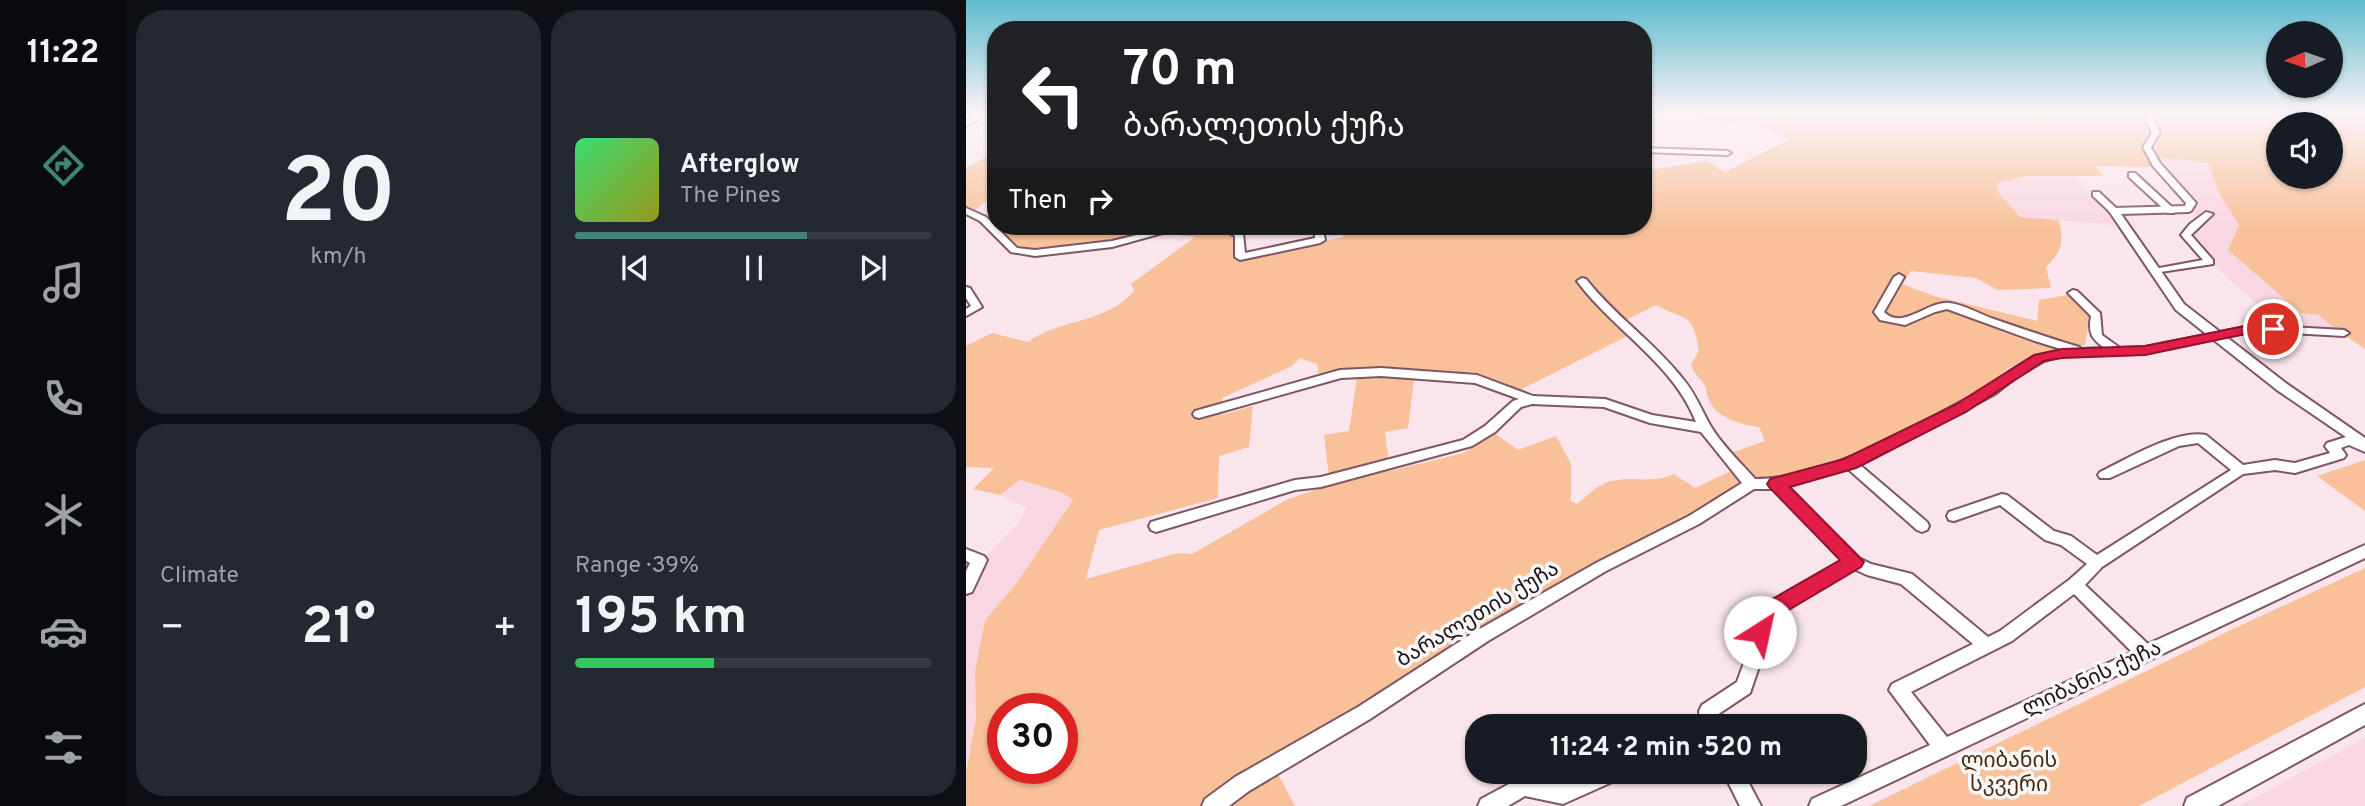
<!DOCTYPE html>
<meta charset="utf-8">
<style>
body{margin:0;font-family:Overpass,"Noto Sans Georgian",sans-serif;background:#242831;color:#f1f3f6;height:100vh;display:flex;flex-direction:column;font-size:26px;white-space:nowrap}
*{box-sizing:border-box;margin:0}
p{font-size:23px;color:#9ea1a6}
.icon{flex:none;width:38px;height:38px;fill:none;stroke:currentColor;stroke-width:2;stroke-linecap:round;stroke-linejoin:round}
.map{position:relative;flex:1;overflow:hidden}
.drawer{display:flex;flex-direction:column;gap:10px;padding:10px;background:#0d0f14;width:840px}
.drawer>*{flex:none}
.hud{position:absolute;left:21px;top:21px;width:665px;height:214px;border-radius:28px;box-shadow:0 2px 5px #0004;background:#202124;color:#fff;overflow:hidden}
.needle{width:46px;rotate:268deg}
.fabs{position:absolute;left:1300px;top:21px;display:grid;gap:14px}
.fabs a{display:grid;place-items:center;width:77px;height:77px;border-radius:50%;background:#171b24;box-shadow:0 2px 5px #0004;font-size:35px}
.speed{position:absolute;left:21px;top:693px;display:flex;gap:14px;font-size:35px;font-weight:700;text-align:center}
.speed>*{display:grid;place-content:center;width:91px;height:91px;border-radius:50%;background:#171b24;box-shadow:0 2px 5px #0004;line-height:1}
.speed .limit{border:10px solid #d22;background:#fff;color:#111}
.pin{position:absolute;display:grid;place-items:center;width:60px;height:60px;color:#fff;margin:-30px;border:4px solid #fff;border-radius:50%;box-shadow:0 2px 7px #0007}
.me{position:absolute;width:77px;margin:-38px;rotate:35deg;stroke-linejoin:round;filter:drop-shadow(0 0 5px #0008)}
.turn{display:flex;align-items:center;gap:24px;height:147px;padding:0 21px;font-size:32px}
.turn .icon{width:91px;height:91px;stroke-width:2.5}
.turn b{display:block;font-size:49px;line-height:60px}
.then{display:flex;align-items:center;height:66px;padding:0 21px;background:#0003;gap:14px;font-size:26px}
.big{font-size:52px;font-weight:700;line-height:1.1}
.drawer .card{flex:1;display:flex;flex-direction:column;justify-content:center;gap:10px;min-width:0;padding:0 24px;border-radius:28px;background:#242831}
.drawer .dial{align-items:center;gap:0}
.dial b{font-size:91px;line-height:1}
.song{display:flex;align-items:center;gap:21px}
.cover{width:84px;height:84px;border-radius:10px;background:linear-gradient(135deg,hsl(140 70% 55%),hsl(60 70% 35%))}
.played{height:7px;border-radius:4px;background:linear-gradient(90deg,#428474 65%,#363941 65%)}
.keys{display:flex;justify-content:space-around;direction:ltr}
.heat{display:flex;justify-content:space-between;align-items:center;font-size:38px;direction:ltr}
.charge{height:10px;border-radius:5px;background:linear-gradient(90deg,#34c759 39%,#363941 0)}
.drawer .tiles{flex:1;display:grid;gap:10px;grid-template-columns:repeat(2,1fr)}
.trip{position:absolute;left:499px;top:714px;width:402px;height:70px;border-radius:28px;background:#171b24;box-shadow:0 2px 5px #0004;font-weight:700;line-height:70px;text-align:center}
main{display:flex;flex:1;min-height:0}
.dock{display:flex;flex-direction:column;width:126px;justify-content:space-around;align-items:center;background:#090b0e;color:#9ea1a6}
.dock .icon{width:49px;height:49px}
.dock .on{color:#428474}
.dock b{font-size:32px;color:#f1f3f6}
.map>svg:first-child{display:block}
.built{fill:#f9d7e2}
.green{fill:#f8c19a;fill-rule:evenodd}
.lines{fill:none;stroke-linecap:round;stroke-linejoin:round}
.minor-casing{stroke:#7e5664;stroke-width:4}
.tertiary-casing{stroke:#7e5664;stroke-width:4}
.minor{fill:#fff;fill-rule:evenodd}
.tertiary{fill:#fff;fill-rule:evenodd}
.route{fill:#e11d48;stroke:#92132f;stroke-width:2}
.labels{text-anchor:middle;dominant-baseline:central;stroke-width:7;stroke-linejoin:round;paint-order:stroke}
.near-street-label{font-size:21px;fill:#1f0f15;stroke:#f8f8f8}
.near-park-label{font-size:21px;fill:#48270c;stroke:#f8f8f8}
</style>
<main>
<nav class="dock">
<b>11:22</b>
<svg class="icon on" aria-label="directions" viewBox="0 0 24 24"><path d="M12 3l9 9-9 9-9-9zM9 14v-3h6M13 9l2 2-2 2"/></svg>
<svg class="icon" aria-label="music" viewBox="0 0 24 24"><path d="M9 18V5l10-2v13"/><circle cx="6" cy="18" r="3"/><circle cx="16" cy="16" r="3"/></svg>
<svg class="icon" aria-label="phone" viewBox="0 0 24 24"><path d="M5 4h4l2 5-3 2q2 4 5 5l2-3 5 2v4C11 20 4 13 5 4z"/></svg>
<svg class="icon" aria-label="climate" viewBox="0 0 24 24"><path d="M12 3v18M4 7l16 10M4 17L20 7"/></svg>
<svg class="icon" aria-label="car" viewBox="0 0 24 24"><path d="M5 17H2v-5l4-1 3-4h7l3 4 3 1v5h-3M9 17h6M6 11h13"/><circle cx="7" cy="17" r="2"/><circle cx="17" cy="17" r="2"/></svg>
<svg class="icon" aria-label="filters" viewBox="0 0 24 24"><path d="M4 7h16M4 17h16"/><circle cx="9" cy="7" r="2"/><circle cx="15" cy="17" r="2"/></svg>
</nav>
<section class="drawer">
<div class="tiles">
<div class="card dial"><b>20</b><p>km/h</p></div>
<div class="card">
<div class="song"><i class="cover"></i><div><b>Afterglow</b><p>The Pines</p></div></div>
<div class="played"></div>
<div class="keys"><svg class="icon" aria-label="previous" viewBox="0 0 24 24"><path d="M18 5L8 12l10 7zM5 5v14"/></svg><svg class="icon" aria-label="pause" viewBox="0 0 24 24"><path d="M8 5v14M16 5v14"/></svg><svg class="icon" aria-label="next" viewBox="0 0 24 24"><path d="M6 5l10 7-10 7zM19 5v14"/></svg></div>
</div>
<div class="card"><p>Climate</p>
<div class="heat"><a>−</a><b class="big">21°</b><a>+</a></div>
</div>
<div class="card"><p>Range · 39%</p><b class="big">195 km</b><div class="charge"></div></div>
</div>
</section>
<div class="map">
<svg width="1399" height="806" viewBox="0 0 1399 806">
<rect width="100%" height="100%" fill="#f9e5eb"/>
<path class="built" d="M1191,157L1242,163L1254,195L1273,225L1369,329L1282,327L1273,318L1301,316L1282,295L1262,279L1223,235L1229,226L1227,203Z
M1060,176H1108L1144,212L1151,225L1054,217L1032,192L1031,182Z
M53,480L95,492L107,500L50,584L19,620L9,671L10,719L0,773V591L16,560L51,525L61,508L34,495Z
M1399,738V806H1273Z"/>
<path class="green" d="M725,115H1179L1186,132C1175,147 1176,151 1186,167L1129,166L1137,176H1060L1031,183L1032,192L1054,217L1093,220C1098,243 1096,251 1080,267L1085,288L1032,290L1010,278L945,271L936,284L968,296L1071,321L1073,300L1102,295L1116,304L1124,315L1119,345L1071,355L1042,368L1018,390L878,460L806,480L790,479L765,453L799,441L793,427C773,424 751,419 742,398C740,395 741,391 740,388C736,379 727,374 725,364L733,351C727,311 720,322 690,305L660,320L673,330L554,390L523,378L449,371L442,428L419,432L424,471L498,453L528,433L552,450L590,436L605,464V501L611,504C621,496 632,484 645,481C667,476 687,484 708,474L729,488L765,471L781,485L305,761L329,806H0V773L10,719L9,671L19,620L50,584L107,500L95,492L54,480L34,495L7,489L28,468L0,467V346L26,333L62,342C95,318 140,324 168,291L165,284L229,237L197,233L246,226L269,238L268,260L377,237L376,226H544L546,231L579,226L584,230L604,226H677V171L740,161L759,172L824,139L779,120L755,127ZM334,358L351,364L353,377L392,371L383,431L358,435L364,485L322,499L226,554L212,553L120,579L133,530L252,498L253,456L283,447L287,406L256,415V398L326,366ZM37,709H96V768H37Z
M1187,115H1399V349L1369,329L1353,315L1335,313L1262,250L1273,225L1254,195L1242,163L1191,157L1189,153L1195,133ZM1312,124H1365V177H1312Z
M30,152V174L20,189L28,195L9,210L0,206V168Z
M31,226H146L149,228L202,227C175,236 75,259 50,245C43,241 37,232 31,226Z
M1399,460V511L1351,476Z
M1399,568V687L1173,806H903L1267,629Z"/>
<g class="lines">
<defs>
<path id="minor" d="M686,115H697L677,122V118Z
M677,148L761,151L765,153L761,155L677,152Z
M1163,173H1169L1208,209V213H1202L1163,177Z
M1127,192H1133L1151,209V213H1145L1127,196Z
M0,208L20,217L51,248L69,250L146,241L208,226H222L146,247L69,256L45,252L14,221L0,214Z
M1240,212L1247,214L1225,235L1247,260V264L1188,273V269L1237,260L1215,235L1224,224Z
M250,226H261L277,233L279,253L349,238L348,226H356L359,240L354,243L274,260L269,257V236Z
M933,274L938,277L918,312C937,331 962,300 984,303C998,305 1012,313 1025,318C1054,328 1083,338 1113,347L1115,349L1139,348C1125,339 1122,332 1125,316L1102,293L1107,290L1111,291L1134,313L1136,335L1154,348L1179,347L1289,325L1378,330L1383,333L1378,336L1289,331L1179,353L1096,356L1078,361L1049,378L1029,394L894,465L961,522L963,526L961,530L956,532L951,530L882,469L821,486L893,558L905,564L946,574L1022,637L1034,631L1103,580L1121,564L1095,545L1079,540L1034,505L988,521L983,520L981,516L983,512L1036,494L1041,495L1088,531L1105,536L1131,555L1265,470L1232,443L1213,446L1144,478H1134L1132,475L1134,472C1161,459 1210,429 1240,435L1277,465L1309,460L1329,463L1364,453L1359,446L1361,443L1383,436L1399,442V452L1383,445L1375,448L1380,455L1378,458L1329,473L1309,470L1277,474L1136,567L1119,585L1182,644L1399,545V558L875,806H843L846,799L964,745L923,690L926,684L1007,644L935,584L901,575L888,569L804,619L799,649L784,693L751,715L752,726H734L733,711L736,705L771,682L783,649L790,610L877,561L807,489H788L733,524L640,571L522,641L404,719L283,791L263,806H236L239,799L269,777L392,707L510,631L630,563L723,516L776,483L735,432L684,423L638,407L566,404L555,407L529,432L506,446L355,487L329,490L190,532L185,530L183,526L185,522L329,480L355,477L497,440L519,426L547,401L553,399L509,383L415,376L375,378L233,418L229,417L227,414L229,411L374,370L415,368L511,375L567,396L639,399L686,415L730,422C707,363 648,331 611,281L616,278L620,279C649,316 688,342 717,379C729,393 735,409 744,425C754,443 775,463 789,479C866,479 952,423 1021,388C1046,369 1066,354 1098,350L1069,341L981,309L969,312L939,325L914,320L908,312L928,277ZM1108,594L1166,652L981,737L945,692L1046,641Z
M0,287L4,288L16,307L0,316V309L5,306L0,298Z
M0,549L18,556L21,560L6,592L0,594V571L4,563L0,561Z
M624,772H656L653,779L597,804L559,796L542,806H512L515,799L558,776L597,784Z
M757,772H777L795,806H774Z"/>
<path id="tertiary" d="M10,115H20L0,126V121Z
M1178,115H1186L1194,133L1185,147L1194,163L1230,203L1225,211L1222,212L1155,214L1218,304L1321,384L1399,438V450L1311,390L1210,310L1143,211L1148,208L1219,206L1220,203L1187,166L1177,147L1186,133Z
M1399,704V725L1252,806H1218L1221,798Z"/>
</defs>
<use href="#minor" class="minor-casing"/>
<use href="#tertiary" class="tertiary-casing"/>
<use href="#minor" class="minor"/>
<use href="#tertiary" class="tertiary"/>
</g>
<linearGradient id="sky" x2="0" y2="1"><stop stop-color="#5fbbcf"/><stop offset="0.5" stop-color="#fcf3f6"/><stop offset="1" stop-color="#fcf3f6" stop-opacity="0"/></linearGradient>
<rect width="1399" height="228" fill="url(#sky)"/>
<path class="route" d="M1289,324H1307L1314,329L1307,333L1289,332L1179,355L1096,358L1078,361L1000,412L890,468L824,487L898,562L895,567L806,620L801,639L794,642L786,639L783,632L789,609L874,560L804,488L801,484L804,479L878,459L989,405L1068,355L1096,349L1179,346Z"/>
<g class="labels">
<g class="near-street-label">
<text transform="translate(512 615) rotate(-31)">ბარალეთის ქუჩა</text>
<text transform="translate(1126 679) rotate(-25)">ლიბანის ქუჩა</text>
</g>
<g class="near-park-label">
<text x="1043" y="761">ლიბანის<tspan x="1043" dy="24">სკვერი</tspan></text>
</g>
</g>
</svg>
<div class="fabs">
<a><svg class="needle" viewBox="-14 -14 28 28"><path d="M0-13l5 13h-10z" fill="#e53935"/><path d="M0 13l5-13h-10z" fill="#9ea1a6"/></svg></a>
<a><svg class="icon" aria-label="sound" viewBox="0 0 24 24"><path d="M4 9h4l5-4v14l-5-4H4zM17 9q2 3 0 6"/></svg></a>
</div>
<div class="speed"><div class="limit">30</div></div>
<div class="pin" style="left:1307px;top:329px;background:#d93025"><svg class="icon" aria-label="arrive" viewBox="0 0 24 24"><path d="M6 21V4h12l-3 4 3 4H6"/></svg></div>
<svg class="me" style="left:794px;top:632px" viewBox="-20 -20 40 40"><circle r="19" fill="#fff"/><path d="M0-13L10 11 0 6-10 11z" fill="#e11d48"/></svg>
<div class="trip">11:24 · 2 min · 520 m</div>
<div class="hud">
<div class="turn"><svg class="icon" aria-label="left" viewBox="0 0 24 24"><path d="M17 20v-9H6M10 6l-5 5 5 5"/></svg><div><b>70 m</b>ბარალეთის ქუჩა</div></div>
<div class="then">Then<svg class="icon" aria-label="right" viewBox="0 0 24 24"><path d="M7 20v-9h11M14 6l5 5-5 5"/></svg></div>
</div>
</div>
</main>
